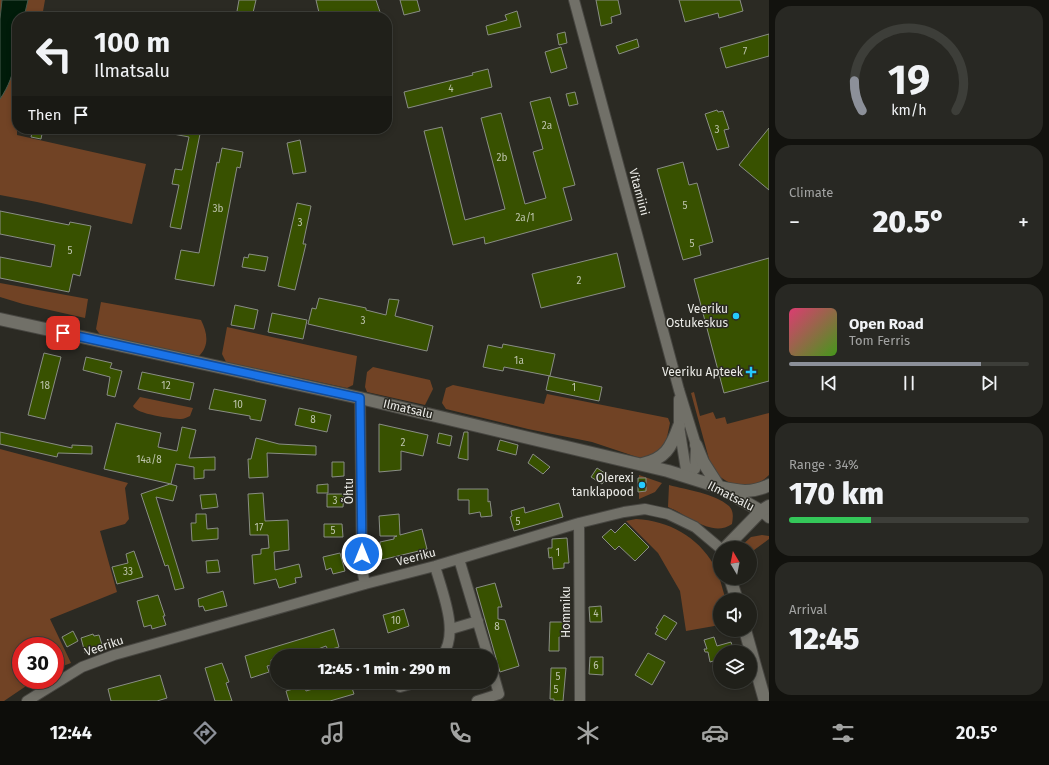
<!DOCTYPE html>
<meta charset="utf-8">
<style>
body{margin:0;font-family:"Fira Sans",sans-serif;background:#282823;color:#f1f3f6;height:100vh;display:flex;flex-direction:column;font-size:15px;white-space:nowrap}
*{box-sizing:border-box;margin:0}
p{font-size:13px;color:#a2a3a2}
.icon{flex:none;width:22px;height:22px;fill:none;stroke:currentColor;stroke-width:2;stroke-linecap:round;stroke-linejoin:round}
.map{position:relative;flex:1;overflow:hidden}
.drawer{display:flex;flex-direction:column;gap:6px;padding:6px;background:#12120e;width:280px}
.drawer>*{flex:none}
.guide{position:absolute;left:12px;top:12px;width:380px;height:122px;border-radius:16px;box-shadow:0 2px 6px #0003,0 0 0 1px #3d3e39;background:#20201a;color:#f1f3f6;overflow:hidden}
.needle{width:26px;rotate:350deg}
.controls{position:absolute;left:713px;top:541px;display:grid;gap:8px}
.controls a{display:grid;place-items:center;width:44px;height:44px;border-radius:50%;background:#20201a;box-shadow:0 2px 6px #0003,0 0 0 1px #3d3e39;font-size:20px}
.speed{position:absolute;left:12px;top:637px;display:flex;gap:8px;font-size:20px;font-weight:700;text-align:center}
.speed>*{display:grid;place-content:center;width:52px;height:52px;border-radius:50%;background:#20201a;box-shadow:0 2px 6px #0003,0 0 0 1px #3d3e39;line-height:1}
.speed .limit{border:6px solid #d22;background:#fff;color:#111}
.pin{position:absolute;display:grid;place-items:center;width:34px;height:34px;color:#fff;margin:-17px;border-radius:8px;box-shadow:0 2px 6px #0006}
.me{position:absolute;width:44px;margin:-22px;rotate:0deg;stroke-linejoin:round;filter:drop-shadow(0 0 3px #0008)}
.turn{display:flex;align-items:center;gap:14px;height:84px;padding:0 16px;font-size:18px}
.turn .icon{width:52px;height:52px;stroke-width:2.5}
.turn b{display:block;font-size:28px;line-height:34px}
.then{display:flex;align-items:center;height:38px;padding:0 16px;background:#0003;gap:8px;font-size:15px}
.big{font-size:30px;font-weight:800;line-height:1.1}
.drawer .card{flex:1;display:flex;flex-direction:column;justify-content:center;gap:6px;min-width:0;padding:0 14px;border-radius:16px;background:#282823}
.drawer .dial{align-items:center;gap:0}
.dial svg{height:104px;overflow:visible;fill:none;stroke:#3d3e39;stroke-width:7;stroke-linecap:round;text-anchor:middle}
.dial text{fill:#f1f3f6;stroke:none}
.song{display:flex;align-items:center;gap:12px}
.cover{width:48px;height:48px;border-radius:6px;background:linear-gradient(135deg,hsl(340 70% 55%),hsl(100 70% 35%))}
.played{height:4px;border-radius:2px;background:linear-gradient(90deg,#8c9099 80%,#3d3e39 80%)}
.keys{display:flex;justify-content:space-around;direction:ltr}
.heat{display:flex;justify-content:space-between;align-items:center;font-size:22px;direction:ltr}
.charge{height:6px;border-radius:3px;background:linear-gradient(90deg,#34c759 34%,#3d3e39 0)}
.trip{position:absolute;left:270px;top:649px;width:228px;height:40px;border-radius:20px;background:#20201a;box-shadow:0 2px 6px #0003,0 0 0 1px #3d3e39;font-weight:800;line-height:40px;text-align:center}
.dock{display:flex;height:64px;justify-content:space-around;align-items:center;background:#0d0d0a;color:#a2a3a2}
.dock .icon{width:28px;height:28px}
.dock .current{color:#8c9099}
.dock b{font-size:18px;color:#f1f3f6}
main{display:flex;flex:1;min-height:0}
.map>svg:first-child{display:block}
.green{fill:#714325}
.water{fill:#011c0a;stroke:#475a4c}
.building{fill:#385100;stroke:#898d85}
.lines{fill:none;stroke-linecap:round;stroke-linejoin:round}
.street-casing{stroke:#474641;stroke-width:12}
.secondary-casing{stroke:#474641;stroke-width:14}
.street{stroke:#717068;stroke-width:10}
.secondary{stroke:#717068;stroke-width:12}
.route-casing{stroke:#114b97;stroke-width:10}
.route{stroke:#1a73e8;stroke-width:7}
.poi-dot{fill:#25c9fe;stroke:#2b2a23;stroke-width:1.5}
.labels{text-anchor:middle;dominant-baseline:central;stroke-width:3;stroke-linejoin:round;paint-order:stroke}
.number-label{font-size:10px;fill:#bec4ad}
.street-label{font-size:12px;fill:#ebebe7;stroke:#2b2a23}
.poi-label{font-size:12px;fill:#ebebe7;stroke:#2b2a23;text-anchor:end}
</style>
<main>
<div class="map">
<svg width="769" height="701" viewBox="0 0 769 701">
<rect width="100%" height="100%" fill="#2b2a23"/>
<path class="green" d="M0,0H45L42,17H17V135L146,164L132,224L37,202L0,195Z
M0,283L88,299L85,318L23,304L0,297Z
M101,302L201,320C207,332 210,345 199,356L101,336L96,329Z
M227,327L357,356L353,385L347,388L226,362L222,354Z
M373,367L430,380L433,389L425,405L367,392L365,387L367,372Z
M453,385L544,404L547,394L668,418L670,423L666,442L656,456L643,459L592,442L528,429L446,409L442,403L446,388Z
M694,392L700,416L713,412L716,419L725,417L727,424L769,413V475C750,494 730,487 712,470L691,393Z
M140,397L193,408L190,416C187,417 184,419 181,419C172,419 136,414 133,406Z
M0,449L128,483L125,488L129,519L125,524L100,531L117,592L50,619L71,663L55,669V646H21V680H35L4,701H0Z
M639,475L662,483L655,492L639,499Z
M669,485C687,490 714,493 729,506C734,511 733,518 732,524C712,538 688,515 668,507Z
M636,519C669,521 697,536 714,565C720,575 722,589 726,600H720V625L686,631L680,591L658,553L626,521Z
M762,535L769,536V539L750,553V548H739L751,537Z"/>
<path class="water" d="M2,0H28L24,17H17C17,48 18,73 0,99V19Z"/>
<path class="building" d="M239,0H256L252,17H236Z
M316,0H376L380,12L366,17H320Z
M400,0H417L420,11L404,15Z
M596,0H618L621,14L611,17L612,23L601,26Z
M679,0H740L743,11L719,18L718,13L685,22Z
M517,11L521,27L488,35L486,26L507,20L505,15Z
M565,32L567,43L559,45L557,34Z
M769,34V56L726,68L720,48Z
M637,39L639,47L619,54L616,46Z
M561,47L567,68L551,73L545,52Z
M488,69L492,87L408,108L404,92L473,75L472,73Z
M575,92L578,104L569,106L566,94Z
M550,97L575,185L563,188L572,220L485,244L484,237L453,245L424,131L442,127L465,220L505,209L481,118L501,113L525,204L546,198L533,152L543,149L530,102Z
M717,110L718,112L723,111L729,129L724,130L729,147L717,150L705,114Z
M769,128V190L739,165Z
M33,129H43L41,139L31,137Z
M168,129H201L181,229L170,227L179,185L172,184L175,169L182,170L189,137L168,133Z
M300,140L306,172L293,174L287,143Z
M222,148L243,152L240,168L237,167L214,286L175,279L181,250L199,253L217,162L219,163Z
M683,162L689,185L697,183L713,242L699,246L701,255L683,260L657,169Z
M297,203L311,206L303,244H306L295,290L278,286Z
M0,211L69,225L70,222L91,226L80,276L73,274L69,292L0,278V257L51,267L55,245L0,234Z
M617,253L625,287L541,308L532,274Z
M249,254L268,257L265,271L242,267L244,257L248,258Z
M769,258V381L724,393L694,279Z
M319,298L366,308V310L386,315L389,299L399,300L395,316L433,326L427,351L308,324L312,308L316,309Z
M235,305L258,310L254,329L231,325Z
M272,313L307,320L303,339L268,332Z
M503,344L555,354L550,376L504,367L503,371L483,367L488,345L502,348Z
M44,353L61,357L45,419L28,415Z
M86,357L112,363L110,368L122,371L115,397L107,395L110,377L83,370Z
M142,372L194,383L190,400L138,389Z
M549,376L602,387L599,401L546,390Z
M214,389L266,400L261,421L250,419V416L209,409Z
M299,408L331,415L327,432L295,425Z
M116,423L161,433L158,447L177,451L182,427L196,430L189,458L215,457V470H204V478L194,479V467L176,464L171,484L104,469Z
M379,424L428,435L423,456L401,451V470L379,472Z
M0,432L72,448V445L92,446V454L58,453L57,457L0,444Z
M464,432H468V460L458,458Z
M439,433L452,436L450,446L437,443Z
M256,438L279,444L316,446V455L267,453L268,477L249,478L248,459H251Z
M500,440L518,445L516,455L497,450Z
M533,454L550,467L543,474L528,463Z
M332,462H344V476L332,477Z
M597,468L608,475L602,484L591,477Z
M638,478H646V491L638,492Z
M170,484L177,486L173,501L156,497L184,588L175,590L168,565L165,566L141,494Z
M328,484V493H317V485Z
M458,489H488V502L490,501L492,516L481,517L480,512L469,514V500H458Z
M263,493L265,521L288,520L289,550L274,552L275,570L299,564L302,577L295,578L296,583L279,588L276,579L254,584L252,555L261,554V549L269,548L268,535H250L248,494Z
M216,494L218,507L202,509L200,495Z
M327,494H344L343,507H327Z
M559,503L563,517L514,531L510,517L512,516L511,511L524,507L525,513Z
M196,514H206L207,529L218,528V539L192,541L191,523H196Z
M399,514L400,535L422,529L427,549L381,560L380,542L394,539V537L397,536H380L379,516Z
M625,523L649,547L635,561L619,546L615,550L602,537L611,529L615,533Z
M324,524H342L343,537H324Z
M567,538L569,563H564V568L553,569L552,557L549,558L548,548H552V539Z
M134,551L143,577L117,584L112,567L128,563L126,554Z
M340,553L345,571L333,574L331,568L326,570L323,557Z
M218,560L220,572L207,573L206,561Z
M495,583L502,607H498V619L505,620L519,666L500,672L476,588Z
M223,591L227,606L205,611L203,606L199,607L198,599Z
M158,595L165,616H163L166,625L152,629L151,625L144,627L137,601Z
M601,606L602,622H590L589,607Z
M404,609L409,626L388,633L383,615Z
M664,615L677,623L666,640L655,634L658,629L656,628Z
M550,622H566L565,637H559V651H549Z
M334,629L339,647L328,650L326,646L310,652L311,656H277V659L271,660L272,665L267,666L269,672L251,678L245,656Z
M73,631L78,641L67,647L62,637Z
M93,634L94,636L99,635L103,648L85,653L81,638Z
M714,637L717,646L731,642L734,652H720V659L710,662L708,652H705L704,649H707L704,640Z
M648,653L665,662L652,685L635,675Z
M590,657H603V675L589,674Z
M222,663L229,682L226,683L232,701H215L205,668Z
M551,668H566L563,701H554V699H550Z
M160,675L167,698L157,701H111L108,689Z
M328,682H350L354,694L330,701H289L286,691L304,686L306,691L323,686L322,684Z"/>
<g class="lines">
<defs>
<path id="street" d="M574,0L679,390L696,445L695,469L687,476
M360,398L362,569L365,584
M679,399V426L687,476
M761,511L769,518
M579,523L580,701
M459,559L488,656
M435,566C442,592 460,633 442,656
M451,629L478,621
M400,687L418,682
M27,701L82,667L114,655L365,584L435,566L579,523L624,512L645,509L668,514L695,527L720,548
M477,701L499,694L491,666"/>
<path id="secondary" d="M0,319L360,398L668,471L719,487L761,511
M696,445L703,462L719,487C738,491 751,494 769,485
M642,464C665,459 671,448 679,426
M725,548L761,511L769,506
M730,578L737,600
M745,630L765,701"/>
</defs>
<use href="#street" class="street-casing"/>
<use href="#secondary" class="secondary-casing"/>
<use href="#street" class="street"/>
<use href="#secondary" class="secondary"/>
</g>
<g class="lines">
<defs>
<path id="route" d="M63,333L360,398L362,554"/>
</defs>
<use href="#route" class="route-casing"/>
<use href="#route" class="route"/>
</g>
<g class="poi-dot">
<circle cx="736" cy="316" r="4"/>
<path d="M749 366h4v4h4v4h-4v4h-4v-4h-4v-4h4z"/>
<circle cx="642" cy="485" r="4"/>
</g>
<g class="labels">
<g class="number-label">
<text x="745" y="52">7</text>
<text x="451" y="89">4</text>
<text x="547" y="126">2a</text>
<text x="717" y="130">3</text>
<text x="502" y="158">2b</text>
<text x="685" y="206">5</text>
<text x="218" y="209">3b</text>
<text x="525" y="218">2a/1</text>
<text x="300" y="223">3</text>
<text x="692" y="244">5</text>
<text x="70" y="251">5</text>
<text x="579" y="281">2</text>
<text x="363" y="321">3</text>
<text x="519" y="361">1a</text>
<text x="45" y="386">18</text>
<text x="166" y="386">12</text>
<text x="574" y="388">1</text>
<text x="238" y="405">10</text>
<text x="313" y="420">8</text>
<text x="403" y="443">2</text>
<text x="149" y="460">14a/8</text>
<text x="335" y="501">3</text>
<text x="518" y="522">5</text>
<text x="259" y="528">17</text>
<text x="333" y="531">5</text>
<text x="558" y="553">1</text>
<text x="128" y="572">33</text>
<text x="596" y="614">4</text>
<text x="396" y="621">10</text>
<text x="497" y="627">8</text>
<text x="596" y="666">6</text>
<text x="558" y="677">5</text>
<text x="556" y="690">5</text>
</g>
<g class="street-label">
<text transform="translate(639 192) rotate(75)">Vitamiini</text>
<text transform="translate(408 409) rotate(13)">Ilmatsalu</text>
<text transform="translate(349 491) rotate(-90)">Õhtu</text>
<text transform="translate(731 496) rotate(27)">Ilmatsalu</text>
<text transform="translate(416 557) rotate(-15)">Veeriku</text>
<text transform="translate(566 612) rotate(-90)">Hommiku</text>
<text transform="translate(104 646) rotate(-19)">Veeriku</text>
</g>
<g class="poi-label">
<text x="728" y="309">Veeriku<tspan x="728" dy="14">Ostukeskus</tspan></text>
<text x="743" y="372">Veeriku Apteek</text>
<text x="634" y="478">Olerexi<tspan x="634" dy="14">tanklapood</tspan></text>
</g>
</g>
</svg>
<div class="controls">
<a><svg class="needle" viewBox="-14 -14 28 28"><path d="M0-13l5 13h-10z" fill="#e53935"/><path d="M0 13l5-13h-10z" fill="#a2a3a2"/></svg></a>
<a><svg class="icon" aria-label="sound" viewBox="0 0 24 24"><path d="M4 9h4l5-4v14l-5-4H4zM17 9q2 3 0 6"/></svg></a>
<a><svg class="icon" aria-label="layers" viewBox="0 0 24 24"><path d="M12 4l9 5-9 5-9-5zM3 14l9 5 9-5"/></svg></a>
</div>
<div class="speed"><div class="limit">30</div></div>
<div class="pin" style="left:63px;top:333px;background:#d93025"><svg class="icon" aria-label="arrive" viewBox="0 0 24 24"><path d="M6 21V4h12l-3 4 3 4H6"/></svg></div>
<svg class="me" style="left:362px;top:554px" viewBox="-20 -20 40 40"><circle r="17" fill="#1a73e8" stroke="#fff" stroke-width="3"/><path d="M0-11L8 9 0 5-8 9z" fill="#fff"/></svg>
<div class="trip">12:45 · 1 min · 290 m</div>
<div class="guide">
<div class="turn"><svg class="icon" aria-label="left" viewBox="0 0 24 24"><path d="M17 20v-9H6M10 6l-5 5 5 5"/></svg><div><b>100 m</b>Ilmatsalu</div></div>
<div class="then">Then<svg class="icon" aria-label="arrive" viewBox="0 0 24 24"><path d="M6 21V4h12l-3 4 3 4H6"/></svg></div>
</div>
</div>
<section class="drawer">
<div class="card dial"><svg viewBox="0 0 100 80">
<path d="M14 69A42 42 0 1 1 86 69"/>
<path d="M14 69A42 42 0 0 1 8 46" stroke="#8c9099"/>
<text x="50" y="56" font-size="32" font-weight="700">19</text>
<text x="50" y="72" font-size="11">km/h</text>
</svg></div>
<div class="card"><p>Climate</p>
<div class="heat"><a>−</a><b class="big">20.5°</b><a>+</a></div>
</div>
<div class="card">
<div class="song"><i class="cover"></i><div><b>Open Road</b><p>Tom Ferris</p></div></div>
<div class="played"></div>
<div class="keys"><svg class="icon" aria-label="previous" viewBox="0 0 24 24"><path d="M18 5L8 12l10 7zM5 5v14"/></svg><svg class="icon" aria-label="pause" viewBox="0 0 24 24"><path d="M8 5v14M16 5v14"/></svg><svg class="icon" aria-label="next" viewBox="0 0 24 24"><path d="M6 5l10 7-10 7zM19 5v14"/></svg></div>
</div>
<div class="card"><p>Range · 34%</p><b class="big">170 km</b><div class="charge"></div></div>
<div class="card"><p>Arrival</p><b class="big">12:45</b></div>
</section>
</main>
<nav class="dock">
<b>12:44</b>
<svg class="icon current" aria-label="directions" viewBox="0 0 24 24"><path d="M12 3l9 9-9 9-9-9zM9 14v-3h6M13 9l2 2-2 2"/></svg>
<svg class="icon" aria-label="music" viewBox="0 0 24 24"><path d="M9 18V5l10-2v13"/><circle cx="6" cy="18" r="3"/><circle cx="16" cy="16" r="3"/></svg>
<svg class="icon" aria-label="phone" viewBox="0 0 24 24"><path d="M5 4h4l2 5-3 2q2 4 5 5l2-3 5 2v4C11 20 4 13 5 4z"/></svg>
<svg class="icon" aria-label="climate" viewBox="0 0 24 24"><path d="M12 3v18M4 7l16 10M4 17L20 7"/></svg>
<svg class="icon" aria-label="car" viewBox="0 0 24 24"><path d="M5 17H2v-5l4-1 3-4h7l3 4 3 1v5h-3M9 17h6M6 11h13"/><circle cx="7" cy="17" r="2"/><circle cx="17" cy="17" r="2"/></svg>
<svg class="icon" aria-label="filters" viewBox="0 0 24 24"><path d="M4 7h16M4 17h16"/><circle cx="9" cy="7" r="2"/><circle cx="15" cy="17" r="2"/></svg>
<b>20.5°</b>
</nav>
